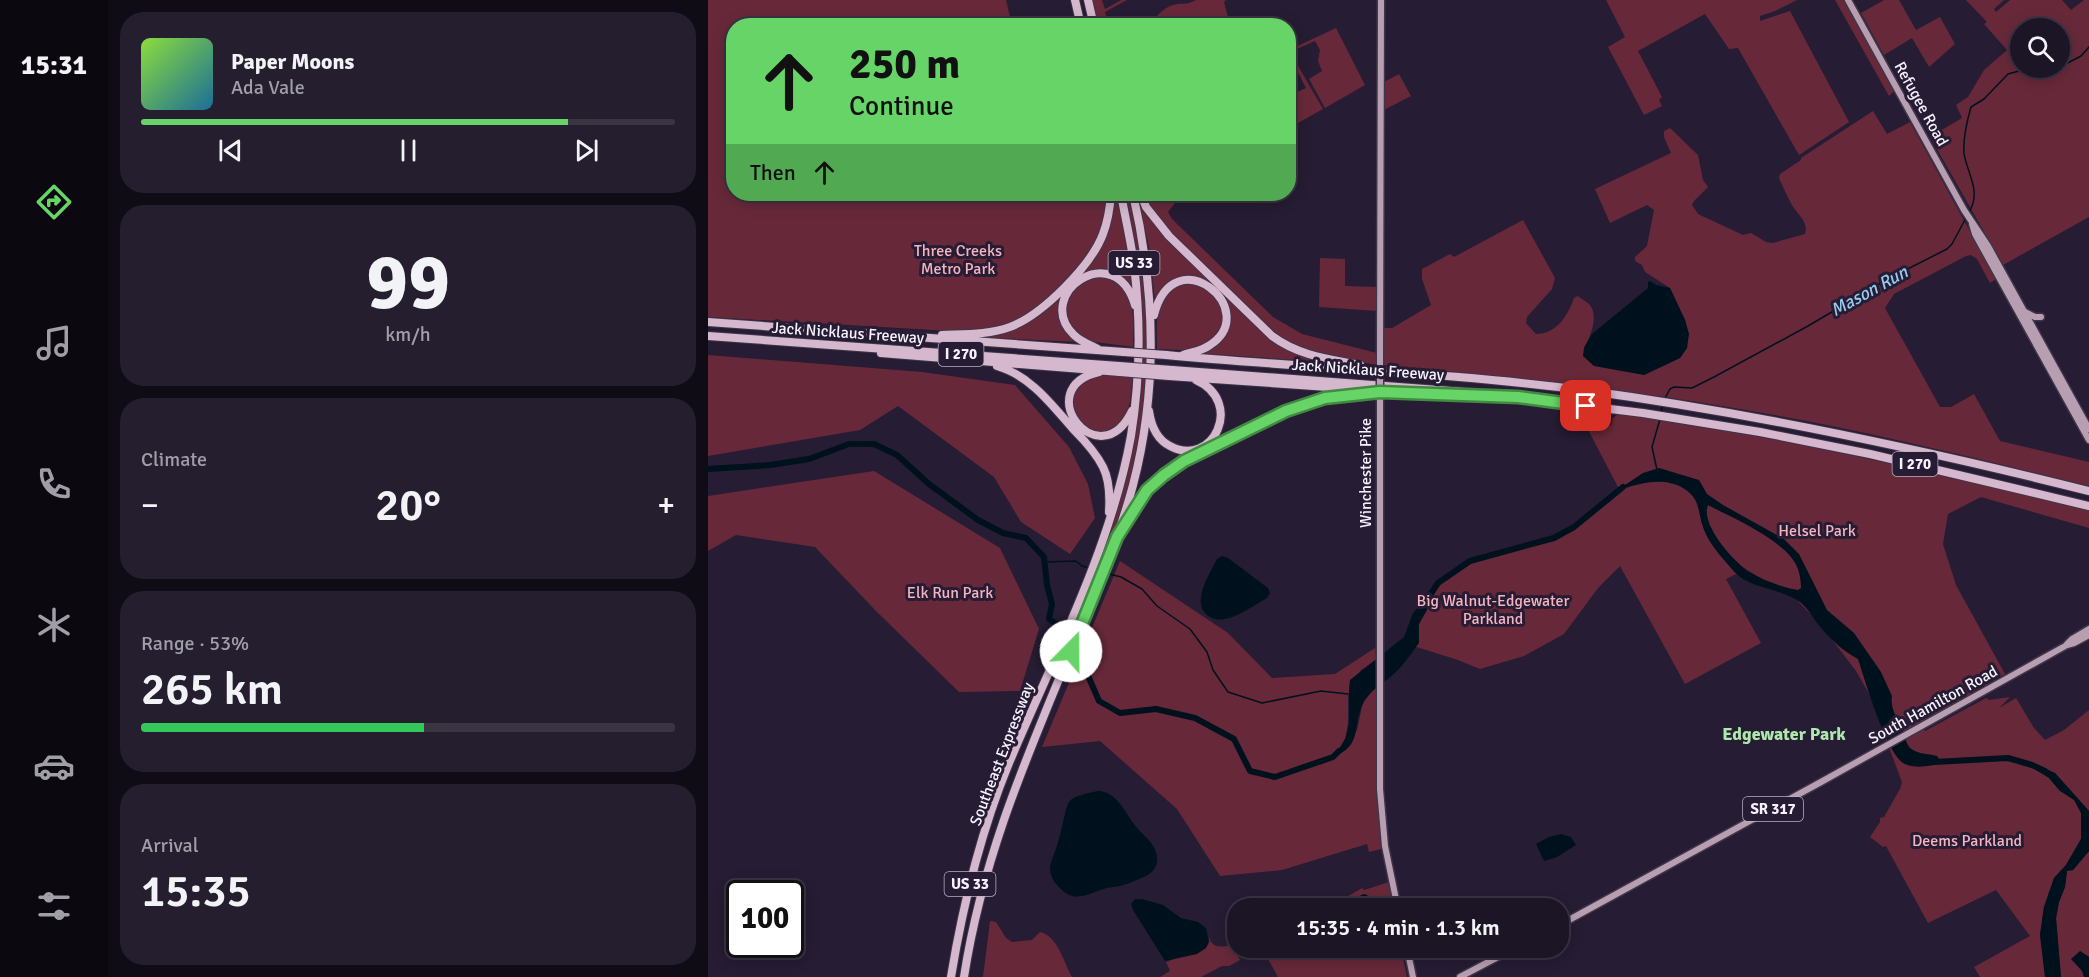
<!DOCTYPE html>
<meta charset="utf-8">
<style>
body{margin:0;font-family:Signika,sans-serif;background:#251e2e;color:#f1f3f6;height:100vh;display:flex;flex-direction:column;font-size:22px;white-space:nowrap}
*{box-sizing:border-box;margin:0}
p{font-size:20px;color:#a09fa7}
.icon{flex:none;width:33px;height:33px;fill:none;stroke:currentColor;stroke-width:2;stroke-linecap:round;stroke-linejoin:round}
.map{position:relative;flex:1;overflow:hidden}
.drawer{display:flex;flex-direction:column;gap:12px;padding:12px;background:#0f0c15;width:600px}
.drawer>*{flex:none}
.guide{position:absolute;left:18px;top:18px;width:570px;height:183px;border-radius:24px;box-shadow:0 3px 15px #0003,0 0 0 2px #3a3443;background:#66d466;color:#111;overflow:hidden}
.fabs{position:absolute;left:1302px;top:18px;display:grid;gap:12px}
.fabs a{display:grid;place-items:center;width:60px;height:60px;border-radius:50%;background:#1c1526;box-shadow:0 3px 15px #0003,0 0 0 2px #3a3443;font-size:30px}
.speed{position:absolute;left:18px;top:880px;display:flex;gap:12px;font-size:30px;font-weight:700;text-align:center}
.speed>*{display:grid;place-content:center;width:78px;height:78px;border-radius:50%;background:#1c1526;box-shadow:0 3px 15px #0003,0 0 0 2px #3a3443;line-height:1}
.speed .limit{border:3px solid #111;border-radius:9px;background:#fff;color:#111}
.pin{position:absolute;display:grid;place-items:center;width:51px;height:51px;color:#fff;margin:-26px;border-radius:12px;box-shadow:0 3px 9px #0006}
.me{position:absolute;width:66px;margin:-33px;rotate:22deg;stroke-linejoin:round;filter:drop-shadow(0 0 4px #0008)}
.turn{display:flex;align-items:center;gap:21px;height:126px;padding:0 24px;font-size:27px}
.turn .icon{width:78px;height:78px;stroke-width:2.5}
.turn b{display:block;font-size:42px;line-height:51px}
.then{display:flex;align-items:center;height:57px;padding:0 24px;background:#0003;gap:12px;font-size:22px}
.big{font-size:45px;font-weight:600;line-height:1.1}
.drawer .card{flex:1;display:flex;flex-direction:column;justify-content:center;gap:9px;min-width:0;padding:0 21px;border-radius:24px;background:#251e2e}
.drawer .dial{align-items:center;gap:0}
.dial b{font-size:78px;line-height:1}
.song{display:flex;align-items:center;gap:18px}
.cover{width:72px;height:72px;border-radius:9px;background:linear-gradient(135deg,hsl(90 70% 55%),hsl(200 70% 35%))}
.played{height:6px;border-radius:3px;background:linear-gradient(90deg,#66d466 80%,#3a3443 80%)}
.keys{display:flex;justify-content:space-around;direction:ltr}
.heat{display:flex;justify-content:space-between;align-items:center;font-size:33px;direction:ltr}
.charge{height:9px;border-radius:4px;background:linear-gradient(90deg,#34c759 53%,#3a3443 0)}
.trip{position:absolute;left:519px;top:898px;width:342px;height:60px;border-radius:24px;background:#1c1526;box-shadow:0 3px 15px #0003,0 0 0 2px #3a3443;font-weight:600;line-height:60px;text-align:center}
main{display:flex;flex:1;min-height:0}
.dock{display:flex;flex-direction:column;width:108px;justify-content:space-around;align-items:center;background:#0b080f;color:#a09fa7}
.dock .icon{width:42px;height:42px}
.dock .active{color:#66d466}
.dock b{font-size:27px;color:#f1f3f6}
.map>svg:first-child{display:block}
.green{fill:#672939;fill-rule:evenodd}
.water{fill:#00111e;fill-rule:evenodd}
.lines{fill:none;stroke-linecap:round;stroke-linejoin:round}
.stream{stroke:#00111e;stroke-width:1.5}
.river{stroke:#00111e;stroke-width:6}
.major-casing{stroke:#3f364b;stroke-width:9}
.highway-casing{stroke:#3f364b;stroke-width:10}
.major{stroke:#b79fb1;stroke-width:6}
.highway{stroke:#d5b8ce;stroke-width:8}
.major-bridge-casing{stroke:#3f364b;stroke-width:9;stroke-linecap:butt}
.highway-bridge-casing{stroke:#3f364b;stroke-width:10;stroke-linecap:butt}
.major-bridge{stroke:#b79fb1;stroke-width:6}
.highway-bridge{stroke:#d5b8ce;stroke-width:8}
.route-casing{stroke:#428a42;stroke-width:15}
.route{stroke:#66d466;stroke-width:10}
.labels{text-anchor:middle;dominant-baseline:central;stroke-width:6;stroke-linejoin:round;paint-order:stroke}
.shield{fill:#261c33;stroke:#b8b1c1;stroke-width:1.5}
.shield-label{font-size:15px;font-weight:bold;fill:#f6f1fe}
.street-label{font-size:16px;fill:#f6f1fe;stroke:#261c33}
.park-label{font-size:16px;fill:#f6b4c1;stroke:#261c33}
.water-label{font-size:18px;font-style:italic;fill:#94cbf1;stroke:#261c33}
.neighbourhood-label{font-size:18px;font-weight:bold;fill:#aee8ac;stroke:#261c33}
</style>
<main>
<nav class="dock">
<b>15:31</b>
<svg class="icon active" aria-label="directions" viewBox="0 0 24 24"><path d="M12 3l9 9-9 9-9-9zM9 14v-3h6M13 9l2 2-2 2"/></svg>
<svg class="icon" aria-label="music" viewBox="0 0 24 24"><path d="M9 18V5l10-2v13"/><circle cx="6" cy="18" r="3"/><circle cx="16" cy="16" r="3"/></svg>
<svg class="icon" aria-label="phone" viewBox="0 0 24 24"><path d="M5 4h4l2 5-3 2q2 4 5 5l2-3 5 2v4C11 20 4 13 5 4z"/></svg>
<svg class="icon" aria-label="climate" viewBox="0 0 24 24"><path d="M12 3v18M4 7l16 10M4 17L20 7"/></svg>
<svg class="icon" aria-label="car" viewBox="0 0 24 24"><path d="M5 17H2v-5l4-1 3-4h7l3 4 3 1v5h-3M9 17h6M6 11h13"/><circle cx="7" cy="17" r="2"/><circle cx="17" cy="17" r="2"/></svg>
<svg class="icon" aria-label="filters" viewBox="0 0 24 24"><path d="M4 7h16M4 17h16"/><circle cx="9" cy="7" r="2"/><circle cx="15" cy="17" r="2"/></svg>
</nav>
<section class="drawer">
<div class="card">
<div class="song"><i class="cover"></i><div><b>Paper Moons</b><p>Ada Vale</p></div></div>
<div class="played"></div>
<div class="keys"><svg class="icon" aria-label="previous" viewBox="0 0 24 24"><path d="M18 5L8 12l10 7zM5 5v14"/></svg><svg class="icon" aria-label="pause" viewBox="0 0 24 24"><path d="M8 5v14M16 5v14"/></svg><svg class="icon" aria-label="next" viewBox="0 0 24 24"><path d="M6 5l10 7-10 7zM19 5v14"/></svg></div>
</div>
<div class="card dial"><b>99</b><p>km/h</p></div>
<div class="card"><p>Climate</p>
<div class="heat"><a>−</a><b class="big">20°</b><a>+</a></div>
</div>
<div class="card"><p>Range · 53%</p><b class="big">265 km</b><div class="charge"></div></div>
<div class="card"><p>Arrival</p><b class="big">15:35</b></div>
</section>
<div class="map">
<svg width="1381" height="977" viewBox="0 0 1381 977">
<rect width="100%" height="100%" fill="#261c33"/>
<path class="green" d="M0,0H298L304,25L26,26V194H383L401,200L393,237L368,272L325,312L300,325L260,332L0,317Z
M384,0H394L397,9L413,0H419L397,12L401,25L390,26Z
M488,0H518L516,2L522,25H513L498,18L492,21L495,25H439C447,19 455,7 465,5C475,2 477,6 488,0Z
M898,0H1089L1067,11L1052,16V21L1082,11L1141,122L1091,155L1030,48L1021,49L997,14L930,51L954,97L951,100L954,106L936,115L900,47L917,37Z
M1127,0H1136L1185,88V92L1181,96Z
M1176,0H1191L1208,30L1232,17L1247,44L1221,67L1204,38L1176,55L1153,13Z
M1258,0H1296L1286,9L1288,12L1302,0H1354L1363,10L1376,0H1381V217L1295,265L1222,137L1254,118L1248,105L1260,97L1276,70L1299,50L1276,24L1279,22ZM1312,28H1352V68H1312Z
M628,28L657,85L617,108L601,79L614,71L610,61L612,50L607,41L582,52L615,109L581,128V96L598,88L581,55V50Z
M691,74L703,96L676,110V82Z
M1165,111L1179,134L1202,122L1288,279L1282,283L1269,259L1263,255L1258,256L1186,294L1177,308L1232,407H1243L1266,394L1292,441L1381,462V486C1271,459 1161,431 1049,412C925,390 800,376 675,365L676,328H684L723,305L714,279V269L742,254L746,257L815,220L847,278L844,289L819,317L818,323L828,334C849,334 860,315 866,298L870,296C873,299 880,302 882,305C891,318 882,337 876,348L936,375L972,358L979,348L977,320L962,288L937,272L934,265L927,261V257L939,246L946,210L939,205L902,223L887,189L963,153L956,137V131L962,128L990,155L995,180L1000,187L986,201L984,205L990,214L1035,235L1043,233L1058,242L1065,243L1097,234C1101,221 1090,216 1084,205C1079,196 1075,187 1071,178L1072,174L1093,160V158Z
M404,194H409L422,259L426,293L415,280L376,275L353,307L371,342L267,337L319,319L389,251Z
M415,194H423L437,272L441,362L433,435L419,499L394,568L388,565L409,505L433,362Z
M429,194L434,203L547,324L617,362L487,353L500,349L519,323C511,292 509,270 471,285C460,289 454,290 447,300L441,247Z
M434,194H451L440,195V201L466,194H482L467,203L460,212L464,219L565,317L594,334L669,353V365L602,353L566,336L452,224Z
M612,258L637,259V286L670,287V311L611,307Z
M393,276C430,289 425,313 425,347L379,341C359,332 347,296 370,283C377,279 386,278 393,276Z
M488,282C494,286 503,290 508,295C520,309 515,335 500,344C485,353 465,349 449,349C449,329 445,293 469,285C475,283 482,283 488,282Z
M0,355L214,372L307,385L361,447L380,484L387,518L362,554L313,522L286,477L190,406L152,430L0,456Z
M393,374L425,376C421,408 423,433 383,432L365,415C363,386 369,385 393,374Z
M911,413L1077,441L1212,470L1381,510V528L1273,497L1240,514L1235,544L1248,585L1297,674L1211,723L1217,731L1278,698L1281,700L1302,697L1291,708L1308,698L1326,728L1337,740L1356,730L1381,710V811L1347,773L1341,778L1352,791L1367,798L1373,813V839L1358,865L1346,878L1336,907L1332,934L1337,977H1272L1266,967L1322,936L1288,890L1220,923L1178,846L1175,847L1162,837L1172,822V818L1176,817L1192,789L1194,782L1177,737L1181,735L1167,704L1148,671L1113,625L1084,595L1028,574L1018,579L1053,643L977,684L912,566L890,588L856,634L816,656L772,669L750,660L699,644L710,613L730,583L762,561L846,538L866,527L911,489L876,422L903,426L905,418Z
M166,471L292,548L331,629L312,691L251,692L168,611L107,547L28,535L0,551V496Z
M412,561L520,633L564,678L627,674L667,648L668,660L653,670L640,695V723L637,739L626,756L649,730L655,702L668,687L673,849L661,852L659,844L574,870L512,876L469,809L392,741L334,747Z
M1381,851V957L1372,951L1376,977H1353L1348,918L1351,902L1357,887L1359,871L1365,870Z
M681,882L686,909H665L662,897L657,894L643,900L640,904V909H618L654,888L656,890Z
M282,921L288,922L298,938L304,942L324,940L332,932C350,936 356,963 364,977H275Z
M501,937C504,949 514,947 524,945L532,960L521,966H514L493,977H452L462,971L458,962L472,957L490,953L501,942Z
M554,948H693L699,977H570Z"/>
<path class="water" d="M942,281L948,285L962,288L977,320L981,334L979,348L972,358L936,375L886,366L875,356L876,348L884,334L940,288V282Z
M951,468L991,480L999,494L1015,505L1076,539L1091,554L1119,610L1146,633L1173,672L1184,696C1182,708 1189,718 1194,728C1198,735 1197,746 1205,750C1211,754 1222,754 1229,756L1234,763C1223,766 1208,769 1197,764C1179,756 1157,680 1150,659C1137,652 1125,642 1115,630C1107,622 1101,609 1092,602C1074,590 1053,589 1037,580C1029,576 1023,568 1017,561C1008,551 999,539 995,527C989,510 993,499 975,488C954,476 930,484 908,491L935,473ZM1000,505C1025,518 1081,542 1090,569C1092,575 1093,582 1093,588L1090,590C1074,587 1056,581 1042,572C1026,563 992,524 1000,505Z
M514,556L520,558L560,588L562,593L559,598C544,606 516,629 499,615C494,611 492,604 493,598C494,585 503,571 509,559Z
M724,592L723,603L711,624V643C702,655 693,669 681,678C672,686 664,689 657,700C643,722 657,745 625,757C629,752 633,747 636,741C645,724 639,699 642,680L696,637L705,613Z
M1334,767L1347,773L1381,811V851L1365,870L1359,871L1357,887L1351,902L1348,918L1353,977H1337L1332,935L1336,907L1346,878L1358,865L1373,839V813L1366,800L1352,791L1341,778L1328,770Z
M390,791C408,791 417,812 426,824C434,836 451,844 449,862C448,868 444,873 438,876C430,879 421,884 412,886C408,887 403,887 399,888C379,893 367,906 349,885C345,881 342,874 342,868C343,860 348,850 350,842C353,834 358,806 361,802C366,795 382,793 390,791Z
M853,834L863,837L868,845L849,857L836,861L828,844L841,837Z
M656,894L662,897L665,909H640V904L643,900Z
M427,899H434L455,905L473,918L490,922L498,928L501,942L498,948L489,954L457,961L425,910L423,904Z
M1372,951L1381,957V977H1376L1374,971L1363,959Z"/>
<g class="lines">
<path class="stream" d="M1352,67L1373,56L1381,47
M1261,212C1274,191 1259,174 1256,153C1255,139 1259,121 1263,107L1276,99L1300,74L1322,68
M956,400L962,389L966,387L984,388L1006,377L1100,326L1178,280L1239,249L1244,244L1259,216
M952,414L955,404
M949,470L944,447L952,419
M337,562L368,561L374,566L381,568
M397,573L413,577L434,589L449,606L482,629L499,652L505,670L520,692L554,703L613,691L640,694"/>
<path class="river" d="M0,469L62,465L101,459L141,444H166L189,455L221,484L270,520L295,533L318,538L336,557L339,585L344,604L341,619L361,632L391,701L412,713L448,709L487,718L526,739L542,771L567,777L625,757L631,751
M720,598L730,583L762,561L846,538L866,527L915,487
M1226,762L1300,758L1324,765L1337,771"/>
<defs>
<path id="major" d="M1140,0L1256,210L1280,246L1381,429
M1264,224L1267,234L1381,440
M1317,312L1327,317H1333
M672,354L673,0
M672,401V789L677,846L690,909
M1359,644L1364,639L1381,629
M850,926L1113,782L1359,645L1366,643L1381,635
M699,948L705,977
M752,977L807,948"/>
<path id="highway" d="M367,0L373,26
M380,0L386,26
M433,194L438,207L461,236L564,336C591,356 621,359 652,365
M446,315C466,236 555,310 502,345C494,351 484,352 475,355
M0,322L416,352
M234,335C257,334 280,335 302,327C334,315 383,266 395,234C400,221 402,207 403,194
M0,336L411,366
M390,349C382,345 372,341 366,335C324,294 407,237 427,305
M173,353L412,372
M458,355C596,368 736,372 874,390C1046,413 1213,449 1381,491
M289,366C323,376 344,405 366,430C377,441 388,453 395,467C402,481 402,497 401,512
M464,370L770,393L935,413L1052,432L1162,454L1381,506
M391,372C321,388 391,479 424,411
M461,376L751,396
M441,411C443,425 448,439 462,446C505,469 537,402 488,380
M416,525C428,507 438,489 455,475C473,461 495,452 515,442C559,420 601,397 652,393
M243,977C255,904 273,831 301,763C345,659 403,548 423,436C432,380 433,322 426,265C423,241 417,217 413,194
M256,977C275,854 321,752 368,638C389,588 411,538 425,485C450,389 447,290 425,194"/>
</defs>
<use href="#major" class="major-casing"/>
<use href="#highway" class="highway-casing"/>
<use href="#major" class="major"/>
<use href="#highway" class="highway"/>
<defs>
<path id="major-bridge" d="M672,354V401"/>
<path id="highway-bridge" d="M416,352L458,355
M411,366L464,370
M412,372L461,376"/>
</defs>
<use href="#major-bridge" class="major-bridge-casing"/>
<use href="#highway-bridge" class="highway-bridge-casing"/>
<use href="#major-bridge" class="major-bridge"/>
<use href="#highway-bridge" class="highway-bridge"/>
</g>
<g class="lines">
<defs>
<path id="route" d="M363,651L409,537L439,490L456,475L476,461L578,411L617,398L672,392L810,397L878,406"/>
</defs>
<use href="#route" class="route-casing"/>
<use href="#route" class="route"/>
</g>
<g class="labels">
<g class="shield">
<rect x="400.5" y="251" width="51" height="24" rx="4.5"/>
<rect x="230.5" y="342" width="45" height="24" rx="4.5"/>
<rect x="1184.5" y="452" width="45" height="24" rx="4.5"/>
<rect x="1035" y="797" width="60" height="24" rx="4.5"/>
<rect x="236.5" y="872" width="51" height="24" rx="4.5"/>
</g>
<g class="shield-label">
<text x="426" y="263">US 33</text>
<text x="253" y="354">I 270</text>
<text x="1207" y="464">I 270</text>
<text x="1065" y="809">SR 317</text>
<text x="262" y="884">US 33</text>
</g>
<g class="street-label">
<text transform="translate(1213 104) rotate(61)">Refugee Road</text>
<text transform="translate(140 333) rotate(4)">Jack Nicklaus Freeway</text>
<text transform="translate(660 370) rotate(4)">Jack Nicklaus Freeway</text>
<text transform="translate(658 473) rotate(-90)">Winchester Pike</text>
<text transform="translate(1225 705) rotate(-29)">South Hamilton Road</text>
<text transform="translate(294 754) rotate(-69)">Southeast Expressway</text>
</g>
<g class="park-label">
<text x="250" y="251">Three Creeks<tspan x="250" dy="18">Metro Park</tspan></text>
<text x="1109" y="531">Helsel Park</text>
<text x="242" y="593">Elk Run Park</text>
<text x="785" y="601">Big Walnut-Edgewater<tspan x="785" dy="18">Parkland</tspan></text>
<text x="1259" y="841">Deems Parkland</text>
</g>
<g class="water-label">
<text transform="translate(1161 291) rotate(-29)">Mason Run</text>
</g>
<g class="neighbourhood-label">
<text x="1076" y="734">Edgewater Park</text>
</g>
</g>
</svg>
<div class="fabs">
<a><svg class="icon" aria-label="search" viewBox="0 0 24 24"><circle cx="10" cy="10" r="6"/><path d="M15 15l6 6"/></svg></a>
</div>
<div class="speed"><div class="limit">100</div></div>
<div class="pin" style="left:878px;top:406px;background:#d93025"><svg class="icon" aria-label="arrive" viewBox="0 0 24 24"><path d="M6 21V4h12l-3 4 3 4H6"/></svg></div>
<svg class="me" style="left:363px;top:651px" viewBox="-20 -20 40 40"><circle r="19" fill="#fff"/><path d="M0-13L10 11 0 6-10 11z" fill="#66d466"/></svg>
<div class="trip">15:35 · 4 min · 1.3 km</div>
<div class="guide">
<div class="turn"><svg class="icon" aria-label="ahead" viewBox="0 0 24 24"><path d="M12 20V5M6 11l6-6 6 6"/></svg><div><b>250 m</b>Continue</div></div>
<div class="then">Then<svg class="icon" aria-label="ahead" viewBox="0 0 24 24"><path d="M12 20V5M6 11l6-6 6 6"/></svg></div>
</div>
</div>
</main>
